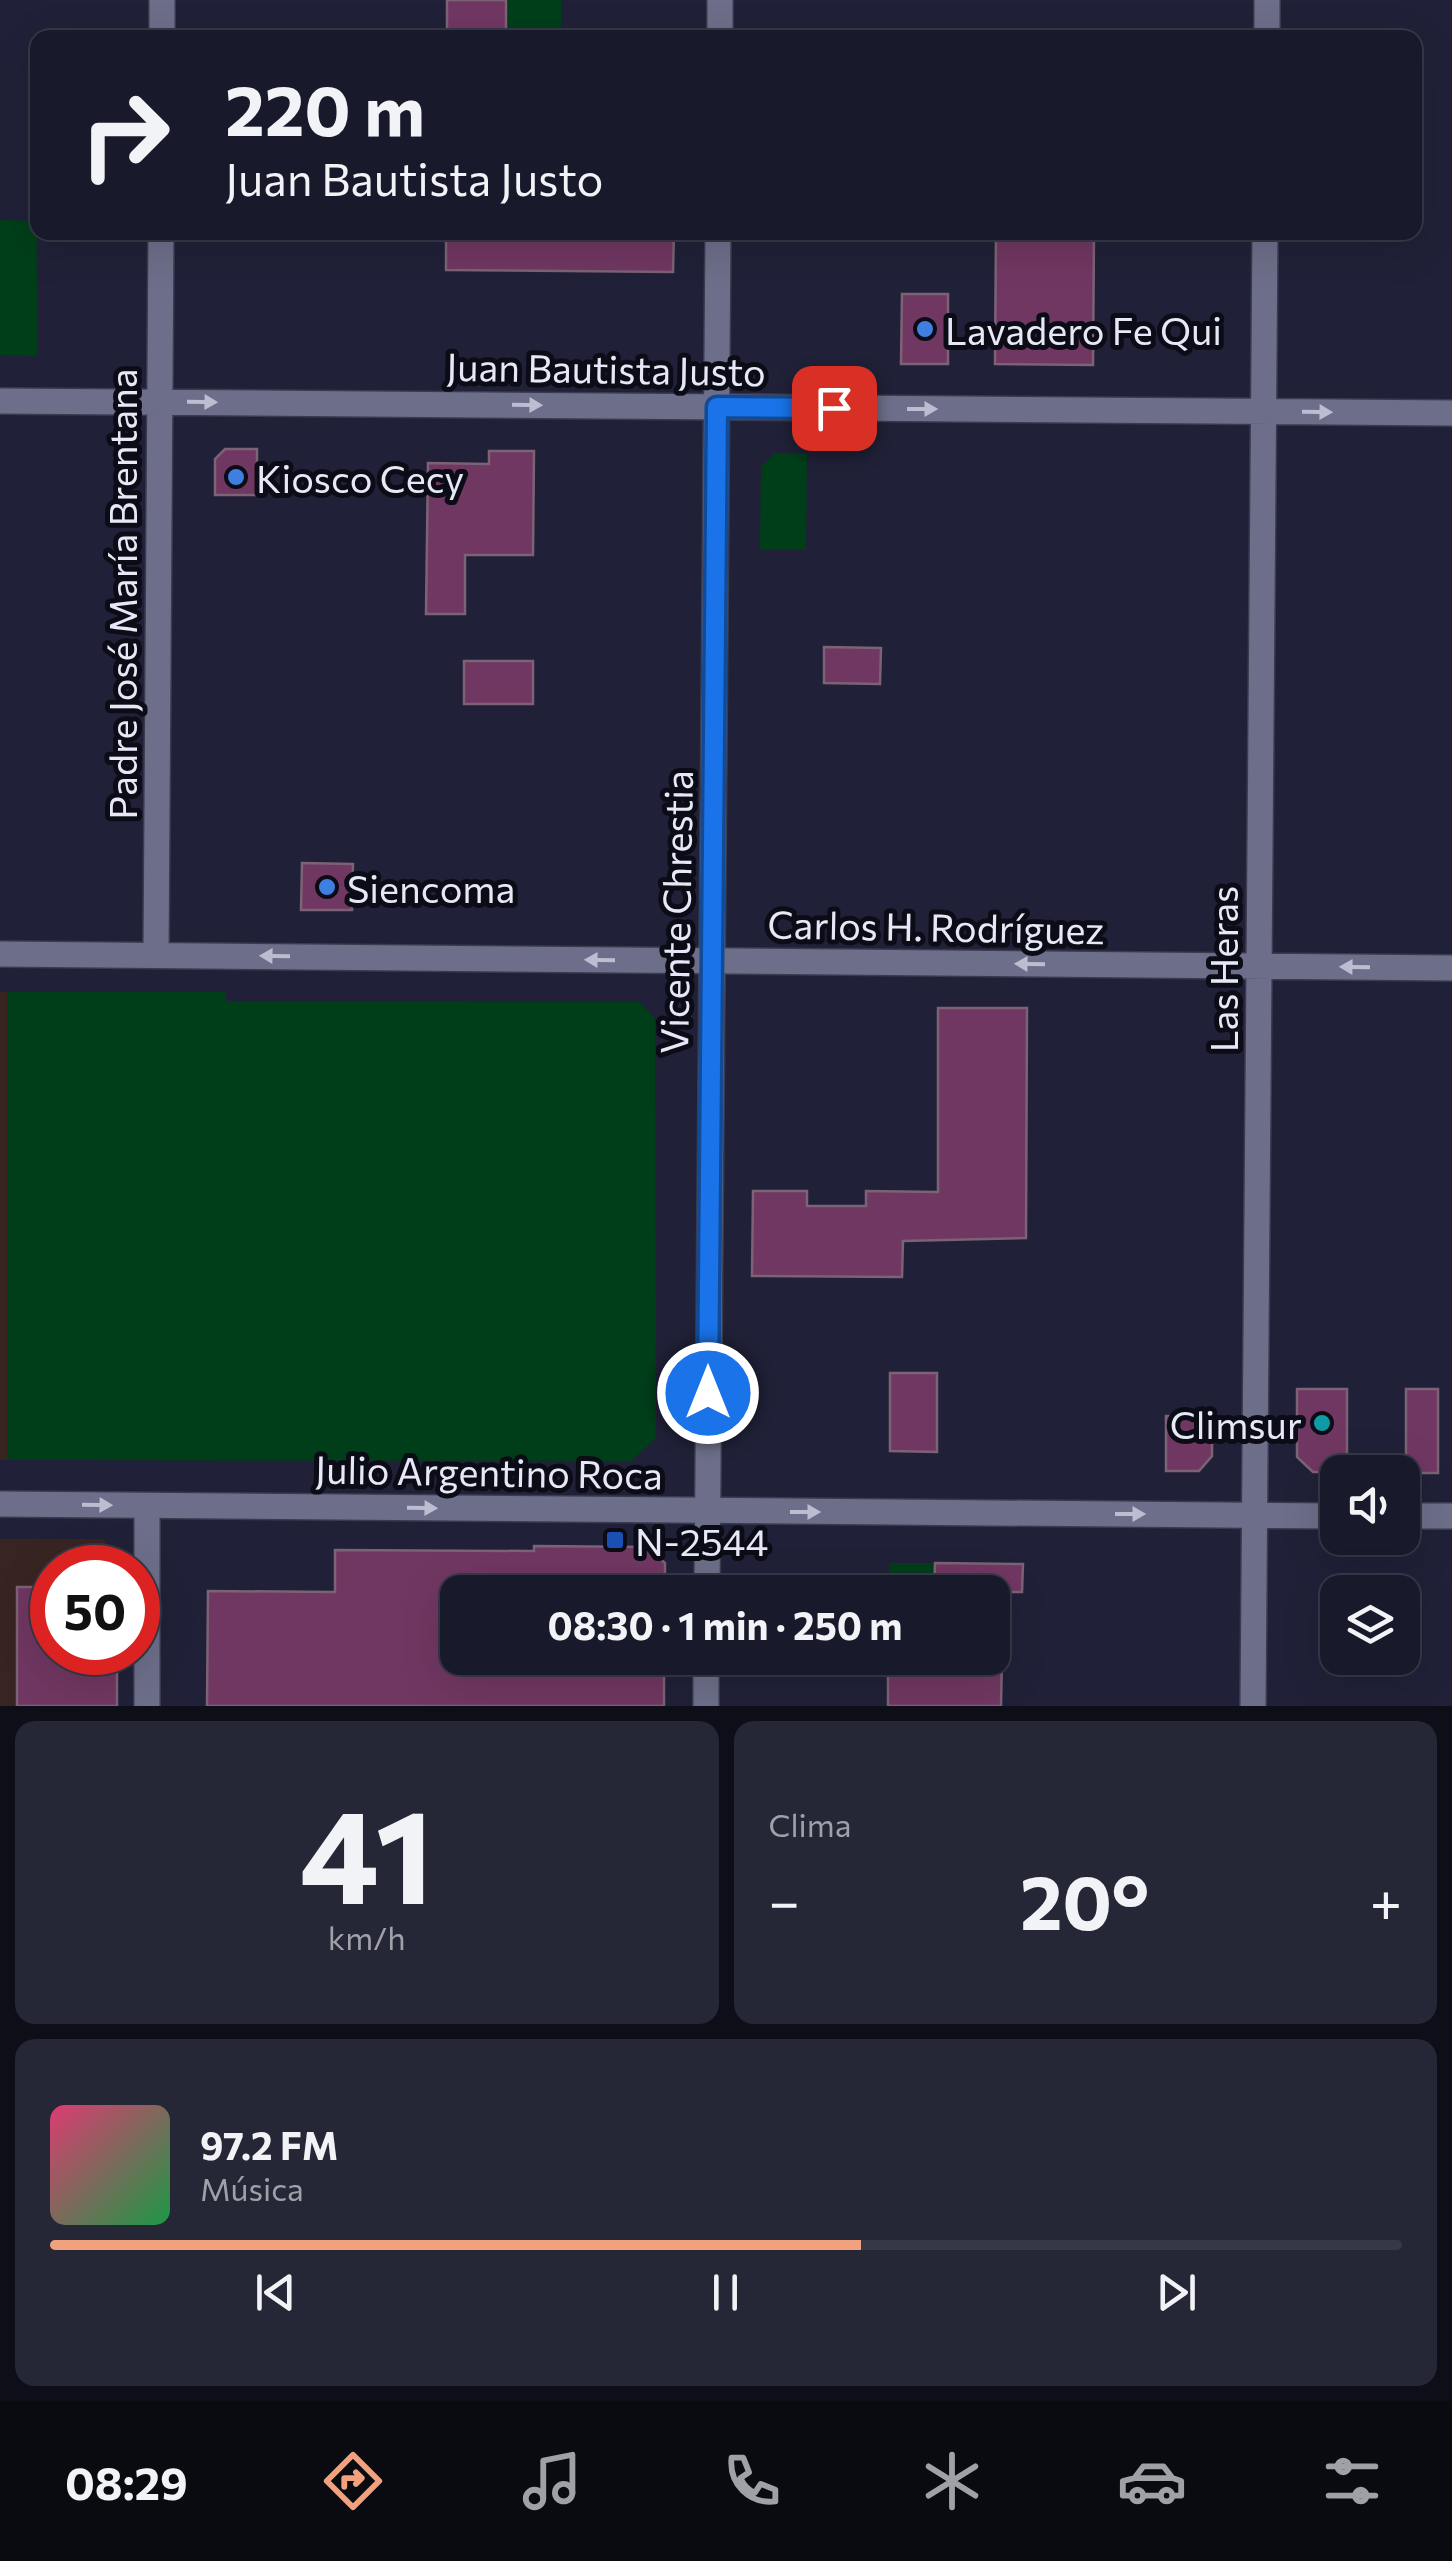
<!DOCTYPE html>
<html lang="es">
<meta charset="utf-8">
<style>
body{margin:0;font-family:Commissioner,sans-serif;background:#252636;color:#f1f3f6;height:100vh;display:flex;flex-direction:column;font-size:38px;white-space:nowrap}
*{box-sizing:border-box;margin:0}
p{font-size:32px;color:#9fa0a8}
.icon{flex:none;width:55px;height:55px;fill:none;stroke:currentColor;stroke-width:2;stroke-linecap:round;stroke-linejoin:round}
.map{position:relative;height:1706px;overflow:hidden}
.sheet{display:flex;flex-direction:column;gap:15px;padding:15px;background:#0d0e17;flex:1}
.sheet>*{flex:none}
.banner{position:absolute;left:30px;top:30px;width:1392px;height:210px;border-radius:20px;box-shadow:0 10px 40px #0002,0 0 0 2px #363847;background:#18192a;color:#f1f3f6;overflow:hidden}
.tools{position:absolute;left:1320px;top:1455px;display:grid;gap:20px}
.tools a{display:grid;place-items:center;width:100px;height:100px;border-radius:20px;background:#18192a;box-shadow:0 10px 40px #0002,0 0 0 2px #363847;font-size:50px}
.speed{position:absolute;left:30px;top:1545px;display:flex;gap:20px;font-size:50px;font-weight:700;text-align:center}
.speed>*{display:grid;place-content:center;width:130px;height:130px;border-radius:50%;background:#18192a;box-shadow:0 10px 40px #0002,0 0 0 2px #363847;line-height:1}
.speed .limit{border:15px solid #d22;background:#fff;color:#111}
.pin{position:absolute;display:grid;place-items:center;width:85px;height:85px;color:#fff;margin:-42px;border-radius:20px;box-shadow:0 5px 15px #0006}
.me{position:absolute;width:110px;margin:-55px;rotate:0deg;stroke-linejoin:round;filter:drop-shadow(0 0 8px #0008)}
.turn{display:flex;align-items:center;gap:35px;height:210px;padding:0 30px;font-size:45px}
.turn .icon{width:130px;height:130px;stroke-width:2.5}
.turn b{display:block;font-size:70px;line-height:85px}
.big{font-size:75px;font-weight:700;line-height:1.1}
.sheet .tile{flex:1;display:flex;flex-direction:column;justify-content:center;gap:15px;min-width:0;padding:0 35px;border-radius:20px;background:#252636}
.sheet .dial{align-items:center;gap:0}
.dial b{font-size:130px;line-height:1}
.song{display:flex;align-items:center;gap:30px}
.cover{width:120px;height:120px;border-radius:15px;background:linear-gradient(135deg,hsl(340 70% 55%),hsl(140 70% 35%))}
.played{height:10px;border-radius:5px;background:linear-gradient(90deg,#f2a17e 60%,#363847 60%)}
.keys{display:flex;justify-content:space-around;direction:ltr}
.heat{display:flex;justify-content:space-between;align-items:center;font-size:55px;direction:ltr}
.sheet .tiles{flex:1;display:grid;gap:15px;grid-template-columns:1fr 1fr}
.tile:last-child{grid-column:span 2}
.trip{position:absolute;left:440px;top:1575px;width:570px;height:100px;border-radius:20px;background:#18192a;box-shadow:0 10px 40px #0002,0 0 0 2px #363847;font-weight:700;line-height:100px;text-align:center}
.menu{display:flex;height:160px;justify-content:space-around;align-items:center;background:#0a0a11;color:#9fa0a8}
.menu .icon{width:70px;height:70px}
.menu .active{color:#f2a17e}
.menu b{font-size:45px;color:#f1f3f6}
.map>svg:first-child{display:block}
.education{fill:#382522}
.green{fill:#003e1a}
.building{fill:#703762;stroke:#7c6275;stroke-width:2.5}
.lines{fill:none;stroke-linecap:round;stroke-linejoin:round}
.minor-casing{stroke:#3a3b4e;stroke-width:28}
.tertiary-casing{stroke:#3a3b4e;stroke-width:28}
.secondary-casing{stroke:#3a3b4e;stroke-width:28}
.minor{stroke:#6d6f8a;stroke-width:25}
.tertiary{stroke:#6d6f8a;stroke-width:25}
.secondary{stroke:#6d6f8a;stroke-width:25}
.oneway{fill:#bcbdd1}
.route-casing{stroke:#114b97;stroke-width:25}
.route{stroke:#1a73e8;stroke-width:18}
.shop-dot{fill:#3f7fe0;stroke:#0b0c16;stroke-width:4}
.culture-dot{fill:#0f9aa8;stroke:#0b0c16;stroke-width:4}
.transit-dot{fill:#1a4fb4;stroke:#0b0c16;stroke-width:4}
.labels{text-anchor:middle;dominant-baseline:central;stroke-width:10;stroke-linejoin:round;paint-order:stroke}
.poi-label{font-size:38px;fill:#e6e7f7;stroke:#0b0c16;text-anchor:start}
.street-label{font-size:38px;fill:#e6e7f7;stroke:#0b0c16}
</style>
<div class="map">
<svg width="1452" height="1706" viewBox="0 0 1452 1706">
<rect width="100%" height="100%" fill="#202138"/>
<path class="education" d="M0,992H7V1460H0Z
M0,1539H103L118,1557V1567L52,1568V1652L117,1653V1706H0Z"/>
<path class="green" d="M506,0H561V37H506Z
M0,220L37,221V356L0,355Z
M775,453H807L806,550L760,549L761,467Z
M7,992H226V1001L640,1002L655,1019L656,1438L631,1461L7,1460Z
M889,1563H935V1592H888Z"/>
<path class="building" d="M447,0H506V38H447Z
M446,232H674L673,272L446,270Z
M996,232H1094L1093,365L995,364Z
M902,294H948V364H901Z
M225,449H257V495H215V459Z
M489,451H534L533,555H465V614H426L428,463L489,464Z
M824,647L881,648L880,684L824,683Z
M464,661H533V704H464Z
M302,863L353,864L352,910H301Z
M938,1008H1027L1026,1238L903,1241L902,1277L752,1276L753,1191H807V1206H866V1191L938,1192Z
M890,1373H937V1452L890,1451Z
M1297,1389H1347V1472H1313L1297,1457Z
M1406,1389H1438V1473H1406Z
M1166,1416H1212V1456L1199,1471H1166Z
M534,1546L648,1547L665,1563V1592H458V1658H664V1706H207L208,1591L335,1592V1550L534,1551Z
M935,1563L1023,1564L1022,1592H934Z
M17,1587H52V1652H117V1706H17Z
M888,1658H1002L1001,1706H888Z"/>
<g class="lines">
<defs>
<path id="minor" d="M162,38V0
M1267,38V0
M0,401L1452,413
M0,954L1452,968
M156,955L161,232
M147,1706V1506
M1253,1706L1265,232"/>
<path id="tertiary" d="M0,1504L1338,1516
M1402,1516H1452"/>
<path id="secondary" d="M720,38V0
M707,1592L718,232
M706,1706V1658"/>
</defs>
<use href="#minor" class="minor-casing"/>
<use href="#tertiary" class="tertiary-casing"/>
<use href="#secondary" class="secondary-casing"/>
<use href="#minor" class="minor"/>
<use href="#tertiary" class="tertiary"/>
<use href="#secondary" class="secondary"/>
</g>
<defs><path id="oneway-solid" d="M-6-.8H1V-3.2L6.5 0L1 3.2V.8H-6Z" transform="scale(2.5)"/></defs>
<g class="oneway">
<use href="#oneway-solid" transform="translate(202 402) rotate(1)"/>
<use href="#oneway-solid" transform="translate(527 405) rotate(1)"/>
<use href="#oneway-solid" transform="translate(922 409)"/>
<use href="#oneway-solid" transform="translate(1317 412) rotate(1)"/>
<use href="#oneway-solid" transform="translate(275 956) rotate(-179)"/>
<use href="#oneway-solid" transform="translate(600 960) rotate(-179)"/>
<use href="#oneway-solid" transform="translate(1030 964) rotate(-179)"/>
<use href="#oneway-solid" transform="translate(1355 967) rotate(-179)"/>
<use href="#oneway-solid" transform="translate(97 1505) rotate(1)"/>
<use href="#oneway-solid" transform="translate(422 1508) rotate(1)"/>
<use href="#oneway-solid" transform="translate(805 1512)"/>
<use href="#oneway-solid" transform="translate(1130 1514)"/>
</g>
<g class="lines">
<defs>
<path id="route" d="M708,1393L717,407L834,408"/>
</defs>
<use href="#route" class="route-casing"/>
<use href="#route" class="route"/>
</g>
<g class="shop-dot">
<circle cx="925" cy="329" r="10"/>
<circle cx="236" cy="477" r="10"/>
<circle cx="327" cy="887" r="10"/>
</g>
<circle class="culture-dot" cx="1322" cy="1423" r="10"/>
<rect class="transit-dot" x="605" y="1530" width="20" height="20" rx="5"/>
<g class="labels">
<g class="poi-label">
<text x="945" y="329">Lavadero Fe Qui</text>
<text x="256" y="477">Kiosco Cecy</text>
<text x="347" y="887">Siencoma</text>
<text x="1302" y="1423" text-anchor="end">Climsur</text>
<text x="635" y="1540">N-2544</text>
</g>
<g class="street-label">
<text transform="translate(606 368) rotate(1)">Juan Bautista Justo</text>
<text transform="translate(121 594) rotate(-90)">Padre José María Brentana</text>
<text transform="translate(675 912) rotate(-89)">Vicente Chrestia</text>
<text transform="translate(936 926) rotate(1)">Carlos H. Rodríguez</text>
<text transform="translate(1222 969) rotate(-90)">Las Heras</text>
<text transform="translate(489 1471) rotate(1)">Julio Argentino Roca</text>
</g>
</g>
</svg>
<div class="tools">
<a><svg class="icon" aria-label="sound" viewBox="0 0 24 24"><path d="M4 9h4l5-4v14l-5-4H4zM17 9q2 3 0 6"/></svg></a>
<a><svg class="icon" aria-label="layers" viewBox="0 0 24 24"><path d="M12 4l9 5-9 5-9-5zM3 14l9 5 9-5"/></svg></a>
</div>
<div class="speed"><div class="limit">50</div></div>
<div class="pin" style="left:834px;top:408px;background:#d93025"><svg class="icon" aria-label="arrive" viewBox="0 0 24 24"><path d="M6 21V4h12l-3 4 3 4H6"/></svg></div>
<svg class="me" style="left:708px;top:1393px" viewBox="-20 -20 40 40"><circle r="17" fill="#1a73e8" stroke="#fff" stroke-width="3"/><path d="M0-11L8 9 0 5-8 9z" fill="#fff"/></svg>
<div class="trip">08:30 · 1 min · 250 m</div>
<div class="banner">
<div class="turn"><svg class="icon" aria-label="right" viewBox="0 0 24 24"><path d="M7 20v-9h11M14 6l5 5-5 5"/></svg><div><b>220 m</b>Juan Bautista Justo</div></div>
</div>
</div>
<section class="sheet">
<div class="tiles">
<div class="tile dial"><b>41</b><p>km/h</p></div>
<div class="tile"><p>Clima</p>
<div class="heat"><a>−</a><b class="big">20°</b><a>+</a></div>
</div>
<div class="tile">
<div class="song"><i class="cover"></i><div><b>97.2 FM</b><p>Música</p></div></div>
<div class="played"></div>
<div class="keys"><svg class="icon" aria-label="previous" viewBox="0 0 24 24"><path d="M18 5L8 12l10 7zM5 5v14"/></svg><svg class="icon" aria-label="pause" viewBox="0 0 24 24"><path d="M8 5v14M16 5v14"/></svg><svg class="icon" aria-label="next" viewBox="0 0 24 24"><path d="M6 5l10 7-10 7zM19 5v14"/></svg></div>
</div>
</div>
</section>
<nav class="menu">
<b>08:29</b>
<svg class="icon active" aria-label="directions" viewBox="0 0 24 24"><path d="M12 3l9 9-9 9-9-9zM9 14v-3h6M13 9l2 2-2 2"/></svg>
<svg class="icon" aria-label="music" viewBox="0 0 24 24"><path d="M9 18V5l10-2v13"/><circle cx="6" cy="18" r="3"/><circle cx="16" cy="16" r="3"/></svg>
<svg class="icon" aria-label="phone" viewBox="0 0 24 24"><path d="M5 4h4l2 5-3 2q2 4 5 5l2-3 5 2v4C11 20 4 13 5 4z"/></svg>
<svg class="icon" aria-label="climate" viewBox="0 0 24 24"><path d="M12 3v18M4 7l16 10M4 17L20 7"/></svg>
<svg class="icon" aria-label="car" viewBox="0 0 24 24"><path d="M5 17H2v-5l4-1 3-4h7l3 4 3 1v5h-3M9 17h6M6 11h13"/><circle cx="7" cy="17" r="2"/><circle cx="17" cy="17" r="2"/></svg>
<svg class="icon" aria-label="filters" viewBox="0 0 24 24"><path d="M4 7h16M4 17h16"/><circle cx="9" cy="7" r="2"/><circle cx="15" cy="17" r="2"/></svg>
</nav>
